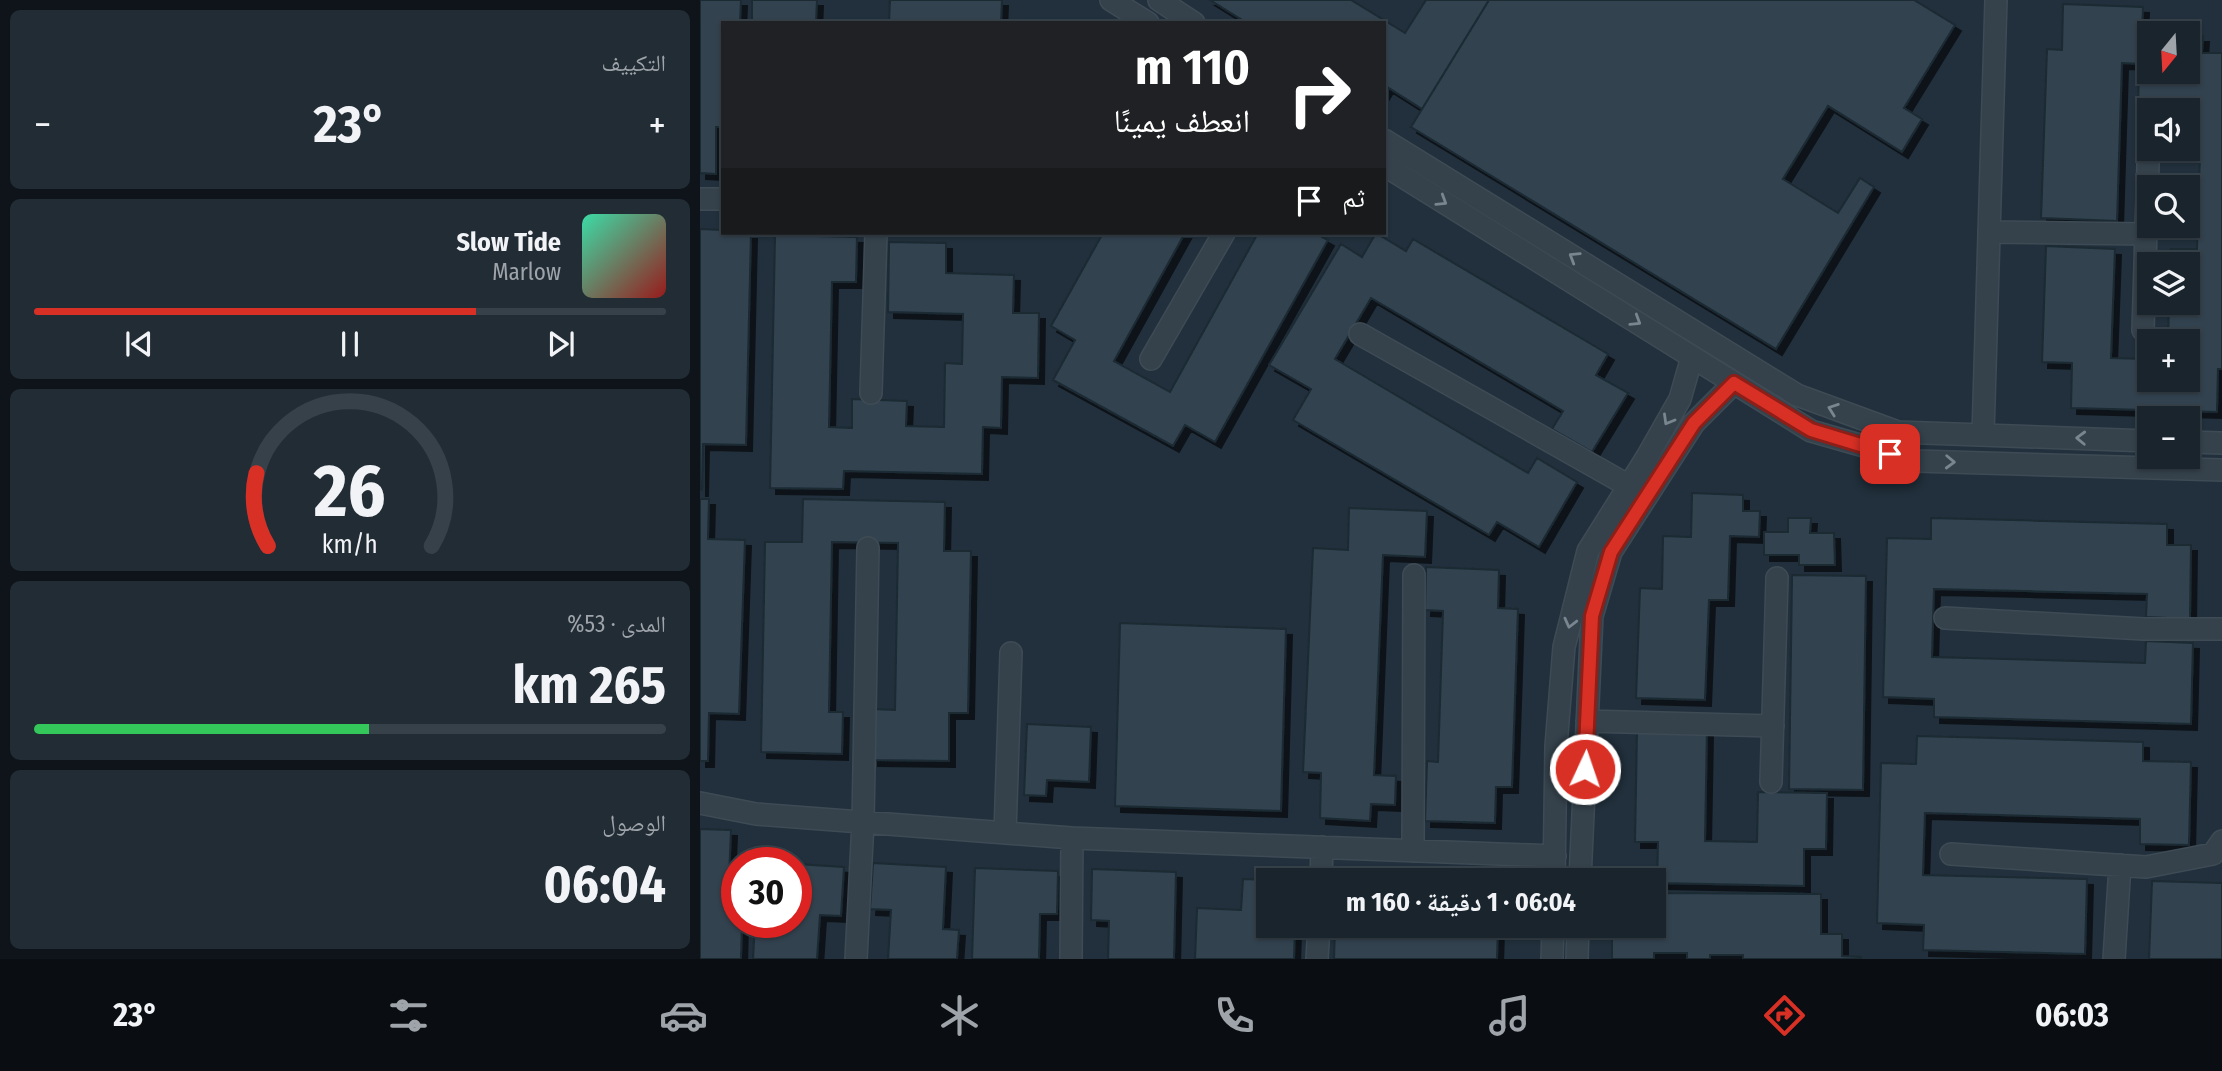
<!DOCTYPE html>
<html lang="ar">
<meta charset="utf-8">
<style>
body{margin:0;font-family:"Fira Sans Condensed","Noto Naskh Arabic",sans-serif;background:#222c35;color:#f1f3f6;direction:rtl;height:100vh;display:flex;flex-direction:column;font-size:26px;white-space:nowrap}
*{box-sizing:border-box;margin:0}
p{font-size:23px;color:#9fa4aa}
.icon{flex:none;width:38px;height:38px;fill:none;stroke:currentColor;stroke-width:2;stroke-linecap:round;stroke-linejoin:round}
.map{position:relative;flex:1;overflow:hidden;direction:ltr}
.sheet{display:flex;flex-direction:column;gap:10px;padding:10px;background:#0e1419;width:700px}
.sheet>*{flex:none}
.guide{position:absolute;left:21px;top:21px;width:665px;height:214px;border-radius:0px;box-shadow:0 2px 5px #0004,0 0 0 2px #374149;direction:rtl;background:#202124;color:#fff;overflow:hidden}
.needle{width:46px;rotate:198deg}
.controls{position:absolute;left:1437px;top:21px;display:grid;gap:14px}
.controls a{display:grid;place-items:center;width:63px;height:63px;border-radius:0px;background:#19242d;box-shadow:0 2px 5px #0004,0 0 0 2px #374149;font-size:35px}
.speed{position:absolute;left:21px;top:847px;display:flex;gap:14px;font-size:35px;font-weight:700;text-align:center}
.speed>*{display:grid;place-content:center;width:91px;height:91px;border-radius:50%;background:#19242d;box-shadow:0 2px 5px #0004,0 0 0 2px #374149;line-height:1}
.speed .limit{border:10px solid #d22;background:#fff;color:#111}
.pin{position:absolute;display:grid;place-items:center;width:60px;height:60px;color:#fff;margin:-30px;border-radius:14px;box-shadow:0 4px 10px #0006}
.me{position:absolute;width:77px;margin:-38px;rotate:3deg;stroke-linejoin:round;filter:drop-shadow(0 0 5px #0008)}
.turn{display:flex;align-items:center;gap:24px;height:147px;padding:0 21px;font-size:32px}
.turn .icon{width:91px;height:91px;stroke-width:2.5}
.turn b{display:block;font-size:49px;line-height:60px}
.then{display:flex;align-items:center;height:66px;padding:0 21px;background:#0003;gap:14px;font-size:26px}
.big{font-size:52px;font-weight:700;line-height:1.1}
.sheet .widget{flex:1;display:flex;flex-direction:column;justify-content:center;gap:10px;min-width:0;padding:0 24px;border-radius:10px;background:#222c35}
.sheet .dial{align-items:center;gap:0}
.dial svg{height:182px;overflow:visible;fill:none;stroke:#374149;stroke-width:7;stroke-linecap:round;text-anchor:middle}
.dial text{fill:#f1f3f6;stroke:none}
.song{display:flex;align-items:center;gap:21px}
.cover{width:84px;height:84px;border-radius:10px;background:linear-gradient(135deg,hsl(160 70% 55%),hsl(0 70% 35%))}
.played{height:7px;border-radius:4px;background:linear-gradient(90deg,#d93025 70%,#374149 70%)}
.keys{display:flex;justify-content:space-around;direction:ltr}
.heat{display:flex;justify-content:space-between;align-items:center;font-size:38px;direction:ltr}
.charge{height:10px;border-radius:5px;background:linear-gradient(90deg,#34c759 53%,#374149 0)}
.trip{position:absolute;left:556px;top:868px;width:410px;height:70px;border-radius:0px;background:#19242d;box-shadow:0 2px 5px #0004,0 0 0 2px #374149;font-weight:700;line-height:70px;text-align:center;direction:rtl}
.menu{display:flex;height:112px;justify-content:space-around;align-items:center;background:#0a0e12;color:#9fa4aa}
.menu .icon{width:49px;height:49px}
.menu .active{color:#d93025}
.menu b{font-size:32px;color:#f1f3f6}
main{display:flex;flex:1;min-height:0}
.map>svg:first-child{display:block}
.building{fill:#304250;stroke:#1c2933;stroke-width:2;filter:url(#shadow)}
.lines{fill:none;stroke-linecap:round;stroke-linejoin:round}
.minor-casing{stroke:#3e4b55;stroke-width:24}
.minor{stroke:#35424c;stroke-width:21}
.oneway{stroke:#798690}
.route-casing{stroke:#8d1f18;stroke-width:18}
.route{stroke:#d93025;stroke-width:12}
</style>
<main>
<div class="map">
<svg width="1522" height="959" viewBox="0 0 1522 959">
<defs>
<filter id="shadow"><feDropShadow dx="6" dy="6" stdDeviation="0" flood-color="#0009"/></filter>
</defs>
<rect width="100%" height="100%" fill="#21303c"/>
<path class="building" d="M0,0H41L40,23H23V127H16V174L0,173Z
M52,0H117L116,23H52Z
M190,0H302L301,23H189Z
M510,0H651L705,33L726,0H789L722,109L687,87L684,92V23H547Z
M789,0H1214L1255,25L1204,108L1222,119L1202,152L1128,106L1083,179L1138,213L1160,178L1174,187L1076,349L711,127Z
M1363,4L1443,7L1442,34H1449V72H1488V36H1503L1502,53H1522V369H1518L1517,412L1371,408L1372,363L1342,362L1346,246L1415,249L1411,358L1449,359V380H1488V341H1468L1469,303H1488V264H1470L1471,249H1497L1500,152L1472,151V149H1488V110L1438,109L1439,64L1422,63L1417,221L1341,218L1347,49L1362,50Z
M0,229L23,230V233H51L46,445L3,444L2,490H0Z
M403,233H485L414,361L470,392L558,233H615L628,240L515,442L485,425L473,446L353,380L375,340L351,326Z
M676,233L706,251L713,239L908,354L896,375L928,393L892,452L852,429L863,411L671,298L635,359L828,473L837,458L877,482L839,547L797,522L789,535L593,420L611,389L569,365L641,244L662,257Z
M75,235L157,237L156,282H132L129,427L152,428V399L207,401L206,426L244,427L245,363L262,364L263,314L188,312L189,242L246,243V273L314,275L313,313H339L338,378L302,377L301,428L283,427L282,474L144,471L143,489L70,488Z
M992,493L1043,495V511H1060L1059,537L1030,536L1028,600H1009L1005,700L936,698L940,588L962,589L963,536L991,537Z
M0,499H9L8,539L45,540L39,714L9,713L8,761H0Z
M103,499L245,502L244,551H271L268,713H249V761L172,760L173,709L195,710L198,543L132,542L129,712H143L142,754L61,752L65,542H102Z
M649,508L727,511L725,557L683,555L674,775L696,776L695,805L671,804L670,821L620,818L621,773L603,772L613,548L648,550Z
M1088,518H1111L1110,533H1134L1135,565H1099V555H1064V532H1088Z
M1231,518L1467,524V545H1491L1490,619L1446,617L1447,594L1234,589L1232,657L1445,663L1446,641L1493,643L1491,724L1234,717V699L1183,697L1187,538L1231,539Z
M726,567L799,570L798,608L818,609L812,787H796L795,823L725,821L727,761L738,762L743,611L725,610Z
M1092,575L1166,576L1163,790L1089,789Z
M420,623L586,629L581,811L415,806Z
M327,724L391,727L389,782L347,780L346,796L324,795Z
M937,728L1007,729L1005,841L1057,842L1058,792L1127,793L1126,849H1104V886L957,883L958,842H935Z
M1217,736L1443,742V761L1491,762L1489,845L1440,844V819L1225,813L1223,875L1387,879L1385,954L1223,950L1224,925L1177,923L1181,763L1216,764Z
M0,829L31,830L29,878L37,879V922H42L41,959H0Z
M173,863L246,867L243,929L259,930L257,959H188L191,910L170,909Z
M96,864L144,867L141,916L120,915L117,959H53L55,922H96Z
M275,868L358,871L357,914H340L339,959H272Z
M392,869L476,872L474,959H408L409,921L391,920Z
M543,879L569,880V926H595L594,959H495L497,908L541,910Z
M1452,881L1522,883V959H1449Z
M958,893L1121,894V934H1142V956L1161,957V959H1043V955H1010V959H987V953H954V959H912V926H954V908H957Z
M635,926H798L797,959H634Z"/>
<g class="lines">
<defs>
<path id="minor" d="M411,0L448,23
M459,0L494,23
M684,140L1097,395L1198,432L1449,441
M684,165L1111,431L1216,461L1522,470
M0,199H23
M1289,232L1445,234
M1443,330L1449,132
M660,334L929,486
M451,359L524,233
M171,393L176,233
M1283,435L1296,0
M1488,442L1522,443
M1245,618L1444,629H1522
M887,721L1073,726
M1071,782L1077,578
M0,803L56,814L372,838L855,856
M305,833L311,653
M713,851L714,575
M1251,854L1446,867L1513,854L1522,841
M621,880L622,847
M854,880L856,746L864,647L888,551L947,457L980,399L992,357
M880,880L892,616L911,552L994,423L1034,383
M156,959L163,822L168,548
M371,959L372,838
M617,959L619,926
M852,959L853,926
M877,959L878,926
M1414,959L1420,865"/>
</defs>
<use href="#minor" class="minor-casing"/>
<use href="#minor" class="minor"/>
</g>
<defs><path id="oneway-chevron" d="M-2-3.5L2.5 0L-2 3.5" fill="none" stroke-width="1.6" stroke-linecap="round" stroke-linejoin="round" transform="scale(1.75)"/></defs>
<g class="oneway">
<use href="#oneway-chevron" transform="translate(742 201) rotate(32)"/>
<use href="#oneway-chevron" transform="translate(874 257) rotate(-148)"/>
<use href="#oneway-chevron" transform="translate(936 321) rotate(32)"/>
<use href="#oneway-chevron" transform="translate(1133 409) rotate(-160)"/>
<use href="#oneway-chevron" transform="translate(968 420) rotate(120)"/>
<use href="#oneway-chevron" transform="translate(1381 438) rotate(-178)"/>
<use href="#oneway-chevron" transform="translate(1250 462) rotate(2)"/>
<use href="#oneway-chevron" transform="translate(870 623) rotate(104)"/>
</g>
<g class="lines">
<defs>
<path id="route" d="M885,769L892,616L911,552L994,423L1034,383L1111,430L1190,454"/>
</defs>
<use href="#route" class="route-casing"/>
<use href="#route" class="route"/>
</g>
</svg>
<div class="controls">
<a><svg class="needle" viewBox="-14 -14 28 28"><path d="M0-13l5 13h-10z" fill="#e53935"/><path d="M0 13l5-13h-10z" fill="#9fa4aa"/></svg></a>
<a><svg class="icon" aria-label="sound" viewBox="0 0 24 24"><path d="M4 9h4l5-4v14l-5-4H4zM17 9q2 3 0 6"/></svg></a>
<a><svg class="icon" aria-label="search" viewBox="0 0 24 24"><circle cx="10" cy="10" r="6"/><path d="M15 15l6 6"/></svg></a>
<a><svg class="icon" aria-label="layers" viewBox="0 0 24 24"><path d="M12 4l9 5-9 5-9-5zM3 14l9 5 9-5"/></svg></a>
<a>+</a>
<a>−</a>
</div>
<div class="speed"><div class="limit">30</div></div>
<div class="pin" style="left:1190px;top:454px;background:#d93025"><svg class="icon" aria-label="arrive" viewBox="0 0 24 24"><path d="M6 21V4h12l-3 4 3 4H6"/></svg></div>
<svg class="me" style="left:885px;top:769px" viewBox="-20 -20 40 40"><circle r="17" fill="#d93025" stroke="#fff" stroke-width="3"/><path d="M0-11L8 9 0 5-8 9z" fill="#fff"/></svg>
<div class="trip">06:04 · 1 دقيقة · 160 m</div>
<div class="guide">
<div class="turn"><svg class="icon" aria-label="right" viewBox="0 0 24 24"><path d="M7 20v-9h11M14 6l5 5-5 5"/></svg><div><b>110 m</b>انعطف يمينًا</div></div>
<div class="then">ثم<svg class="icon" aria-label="arrive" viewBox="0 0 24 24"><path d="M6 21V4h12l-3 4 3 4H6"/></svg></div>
</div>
</div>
<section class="sheet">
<div class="widget"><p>التكييف</p>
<div class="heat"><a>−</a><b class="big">23°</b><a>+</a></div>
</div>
<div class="widget">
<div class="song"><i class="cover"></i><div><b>Slow Tide</b><p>Marlow</p></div></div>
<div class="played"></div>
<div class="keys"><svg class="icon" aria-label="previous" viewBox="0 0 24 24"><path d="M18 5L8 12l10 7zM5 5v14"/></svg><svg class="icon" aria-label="pause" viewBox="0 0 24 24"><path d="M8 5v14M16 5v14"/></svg><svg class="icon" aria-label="next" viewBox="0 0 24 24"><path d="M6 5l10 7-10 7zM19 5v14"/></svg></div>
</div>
<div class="widget dial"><svg viewBox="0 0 100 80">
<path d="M14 69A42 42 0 1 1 86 69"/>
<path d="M14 69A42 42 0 0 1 9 37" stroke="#d93025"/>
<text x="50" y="56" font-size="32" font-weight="700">26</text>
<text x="50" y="72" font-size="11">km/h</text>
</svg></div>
<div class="widget"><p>المدى · 53%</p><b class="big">265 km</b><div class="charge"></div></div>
<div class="widget"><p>الوصول</p><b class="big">06:04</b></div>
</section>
</main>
<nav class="menu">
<b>06:03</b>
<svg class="icon active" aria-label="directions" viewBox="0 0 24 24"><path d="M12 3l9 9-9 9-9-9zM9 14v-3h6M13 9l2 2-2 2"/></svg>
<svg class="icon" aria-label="music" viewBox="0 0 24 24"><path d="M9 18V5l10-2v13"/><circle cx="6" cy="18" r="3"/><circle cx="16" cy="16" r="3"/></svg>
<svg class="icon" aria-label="phone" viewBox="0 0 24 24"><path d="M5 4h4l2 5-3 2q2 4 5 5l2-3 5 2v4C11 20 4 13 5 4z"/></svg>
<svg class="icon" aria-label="climate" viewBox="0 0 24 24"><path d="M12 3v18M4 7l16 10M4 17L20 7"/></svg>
<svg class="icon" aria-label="car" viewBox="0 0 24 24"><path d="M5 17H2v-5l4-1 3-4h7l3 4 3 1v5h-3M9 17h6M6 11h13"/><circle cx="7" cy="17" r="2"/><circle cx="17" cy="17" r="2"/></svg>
<svg class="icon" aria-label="filters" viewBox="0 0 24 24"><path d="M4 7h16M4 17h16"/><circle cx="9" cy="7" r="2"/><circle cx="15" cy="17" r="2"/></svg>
<b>23°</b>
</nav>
